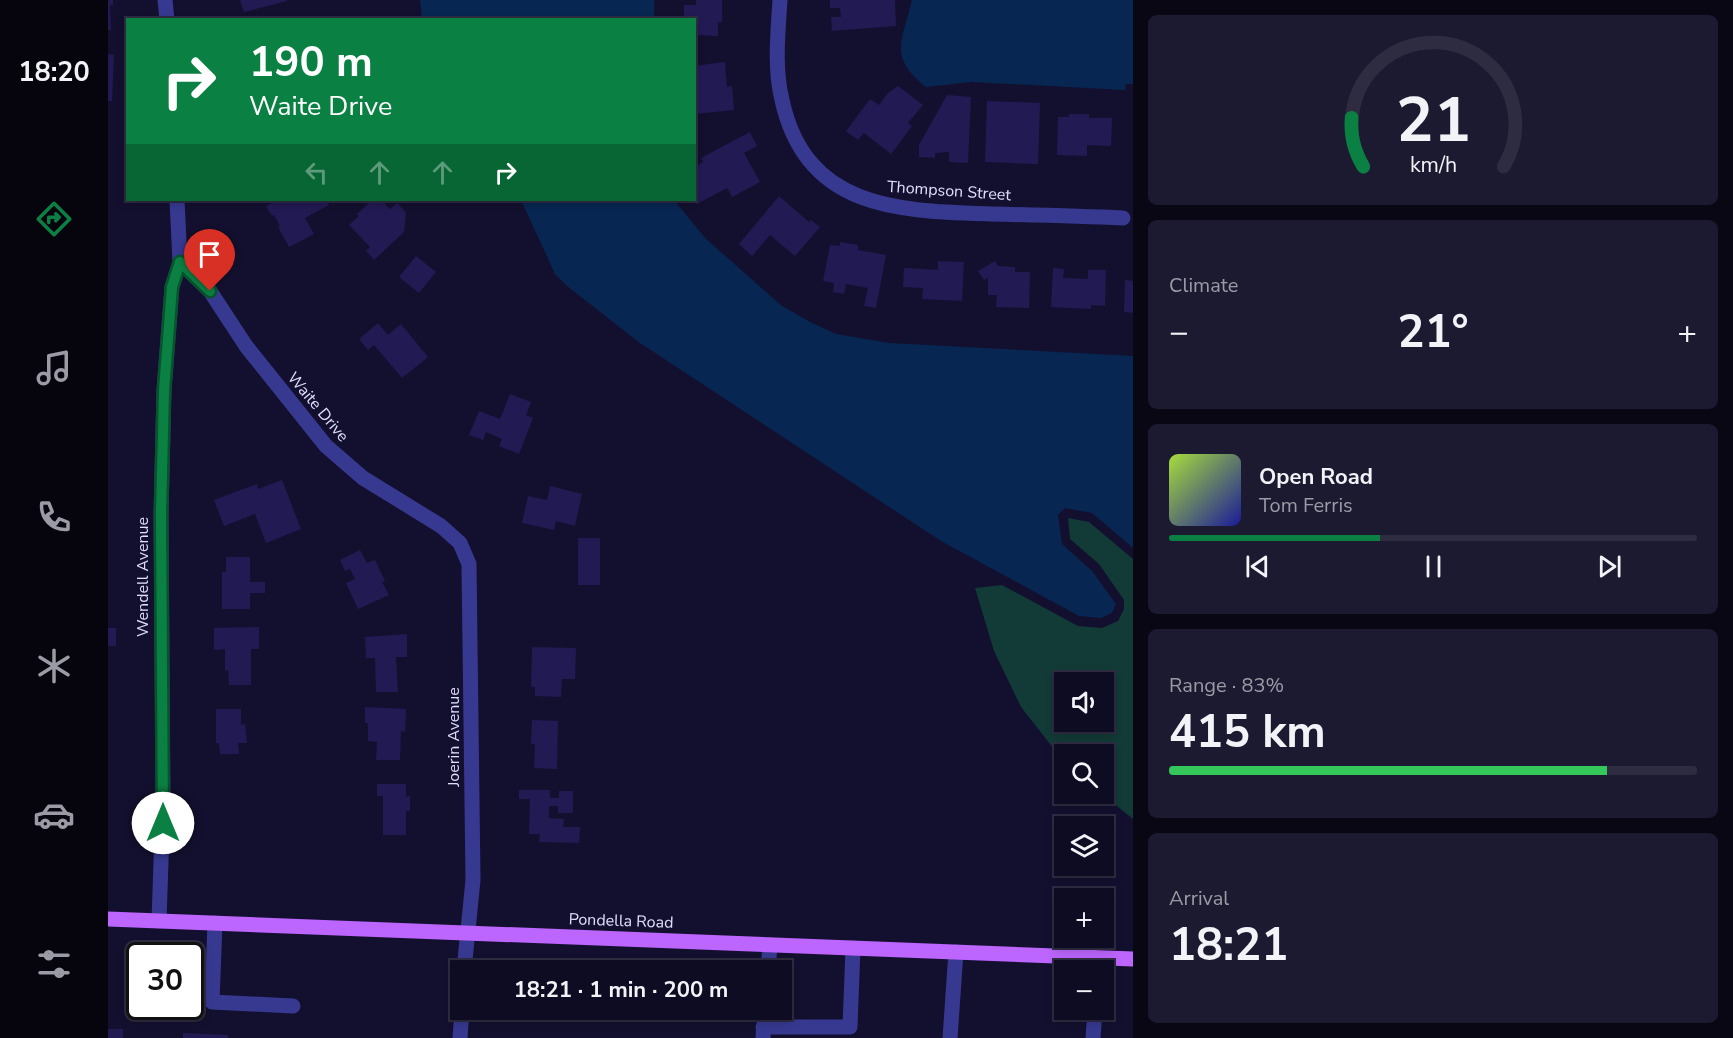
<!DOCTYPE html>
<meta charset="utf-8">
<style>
body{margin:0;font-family:"Nunito Sans",sans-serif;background:#1c1a30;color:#f1f3f6;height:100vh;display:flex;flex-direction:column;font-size:22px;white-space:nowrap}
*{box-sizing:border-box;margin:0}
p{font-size:20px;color:#9b9ba6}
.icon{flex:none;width:33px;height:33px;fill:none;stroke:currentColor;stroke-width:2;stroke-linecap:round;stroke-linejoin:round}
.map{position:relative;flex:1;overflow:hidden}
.side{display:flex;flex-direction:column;gap:15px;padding:15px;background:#080713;width:600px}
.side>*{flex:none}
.hud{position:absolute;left:18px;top:18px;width:570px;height:183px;border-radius:0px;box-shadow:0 3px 9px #0003,0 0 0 2px #2e2c41;background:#0b8043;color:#fff;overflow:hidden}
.controls{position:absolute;left:946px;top:672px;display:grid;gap:12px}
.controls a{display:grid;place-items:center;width:60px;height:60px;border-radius:0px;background:#0e0c23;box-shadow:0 3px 9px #0003,0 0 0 2px #2e2c41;font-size:30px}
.speed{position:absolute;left:18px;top:942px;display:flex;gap:12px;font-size:30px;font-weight:700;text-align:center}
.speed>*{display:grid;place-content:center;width:78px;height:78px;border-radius:50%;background:#0e0c23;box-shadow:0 3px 9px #0003,0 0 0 2px #2e2c41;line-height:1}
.speed .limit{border:3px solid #111;border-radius:9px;background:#fff;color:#111}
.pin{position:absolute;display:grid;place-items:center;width:51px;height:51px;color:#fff;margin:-62px -26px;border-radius:50% 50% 50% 0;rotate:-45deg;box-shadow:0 0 6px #0007}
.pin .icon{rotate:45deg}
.me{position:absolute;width:66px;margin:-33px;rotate:0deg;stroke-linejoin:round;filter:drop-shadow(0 0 4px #0008)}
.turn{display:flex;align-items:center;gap:21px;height:126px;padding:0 24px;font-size:27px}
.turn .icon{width:78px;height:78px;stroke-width:2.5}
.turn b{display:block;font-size:42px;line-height:51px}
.lanes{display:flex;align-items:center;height:57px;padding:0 24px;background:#0003;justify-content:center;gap:30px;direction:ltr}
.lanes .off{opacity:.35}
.big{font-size:45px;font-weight:700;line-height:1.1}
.side .card{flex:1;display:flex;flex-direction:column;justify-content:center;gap:9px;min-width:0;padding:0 21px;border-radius:9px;background:#1c1a30}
.side .dial{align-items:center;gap:0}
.dial svg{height:156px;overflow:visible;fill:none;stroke:#2e2c41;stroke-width:7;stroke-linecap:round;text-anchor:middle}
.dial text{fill:#f1f3f6;stroke:none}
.song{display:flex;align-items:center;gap:18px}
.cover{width:72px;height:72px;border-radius:9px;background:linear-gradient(135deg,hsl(80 70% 55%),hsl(240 70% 35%))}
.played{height:6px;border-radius:3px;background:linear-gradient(90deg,#0b8043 40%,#2e2c41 40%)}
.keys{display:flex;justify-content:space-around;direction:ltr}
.heat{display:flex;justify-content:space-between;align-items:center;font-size:33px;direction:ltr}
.charge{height:9px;border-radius:4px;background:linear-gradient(90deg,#34c759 83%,#2e2c41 0)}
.trip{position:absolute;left:342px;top:960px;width:342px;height:60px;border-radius:0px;background:#0e0c23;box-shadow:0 3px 9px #0003,0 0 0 2px #2e2c41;font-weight:700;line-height:60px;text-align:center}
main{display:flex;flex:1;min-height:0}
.tab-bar{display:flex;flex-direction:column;width:108px;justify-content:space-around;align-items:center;background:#06050e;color:#9b9ba6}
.tab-bar .icon{width:42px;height:42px}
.tab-bar .active{color:#0b8043}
.tab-bar b{font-size:27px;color:#f1f3f6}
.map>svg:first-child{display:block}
.green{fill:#123a36;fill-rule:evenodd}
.water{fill:#072651}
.building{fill:#221a52}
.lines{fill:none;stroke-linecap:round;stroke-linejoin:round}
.minor{stroke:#373991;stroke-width:15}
.major{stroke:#bc65ff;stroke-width:15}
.route-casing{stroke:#07532c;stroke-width:15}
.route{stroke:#0b8043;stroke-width:10}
.labels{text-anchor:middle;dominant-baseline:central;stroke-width:6;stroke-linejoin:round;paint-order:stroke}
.street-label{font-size:16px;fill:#e0deff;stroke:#13102f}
</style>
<main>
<nav class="tab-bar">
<b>18:20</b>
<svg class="icon active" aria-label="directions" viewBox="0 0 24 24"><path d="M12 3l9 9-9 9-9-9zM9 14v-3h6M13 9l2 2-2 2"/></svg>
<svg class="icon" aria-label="music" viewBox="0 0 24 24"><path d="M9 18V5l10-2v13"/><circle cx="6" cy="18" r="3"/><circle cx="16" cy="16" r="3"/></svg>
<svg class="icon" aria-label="phone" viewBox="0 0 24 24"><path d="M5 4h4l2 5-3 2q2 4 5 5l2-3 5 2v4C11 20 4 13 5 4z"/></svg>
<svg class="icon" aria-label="climate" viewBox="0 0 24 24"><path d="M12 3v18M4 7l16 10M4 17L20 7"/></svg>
<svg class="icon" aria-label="car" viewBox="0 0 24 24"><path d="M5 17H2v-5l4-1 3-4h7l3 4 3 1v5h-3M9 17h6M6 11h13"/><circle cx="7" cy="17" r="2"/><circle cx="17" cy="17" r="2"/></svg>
<svg class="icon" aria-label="filters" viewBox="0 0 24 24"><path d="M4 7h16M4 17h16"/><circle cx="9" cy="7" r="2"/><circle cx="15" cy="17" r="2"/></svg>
</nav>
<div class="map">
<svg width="1025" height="1038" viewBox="0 0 1025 1038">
<rect width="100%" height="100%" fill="#13102f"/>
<path class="green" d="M960,518L981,522L1025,559V819L994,794H996V754H957V763L913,707L886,651L867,588L894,585L970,626L994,628L1010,621L1016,609V600L991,564L962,539ZM957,682H996V722H957Z"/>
<path class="water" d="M312,0H546V19H314Z
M804,0H1025V84H1018L1017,90L863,82L818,87C780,56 794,42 804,0Z
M413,200H566L598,239L674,306L702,322L728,334L781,343L1025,356V548L984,513L957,508L950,515L954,544L984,571L1008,604L1004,613L993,618L971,616L833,541L532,343L459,286L447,274Z"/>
<path class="building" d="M0,0H5V5H2L3,30H0Z
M132,0H179V1L136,12Z
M588,0H614V22H610V36L587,35L586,20H576V5H588Z
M722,0H787L788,26L724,31L723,17H733L732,8H722Z
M0,54L6,55L4,101H0Z
M617,62L619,87L624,86L626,110L586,114V66Z
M790,86L815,105L800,123L804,126L783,154L756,133L750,140L738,131L762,99L771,105L780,93Z
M839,95L863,97L860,163L841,162V152L827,153V158L811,157V145Z
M879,101L932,103L930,164L877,162Z
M961,114H981V118H1004L1003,146L979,145V156L949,155L950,117H961Z
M642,132L649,146L636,153L652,182L624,197L619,188L589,204L586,199V167L595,162L593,158Z
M671,196L701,222L703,220L712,227L687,256L662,235L644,256L631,244Z
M170,200H218L221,205L197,218L206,234L181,247L170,227L172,226L166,215L164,216L158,206Z
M264,200H273L282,209L289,203L298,212L296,232L266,260L258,251L262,247L241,225L251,216L249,214Z
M732,242L750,245V250L778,255L768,308L756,306L760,288L738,284L736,294L725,292L726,283L715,281L722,245L732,246Z
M308,256L328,272L311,293L291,277Z
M830,261L856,262L854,301L814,299L815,288L795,287L796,268L830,270Z
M887,261L890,266L907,267V272H922L921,308L888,307L889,295H880V278L876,280L870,271Z
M945,268L956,269L955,278L980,279V270H998L997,306L983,305V309L943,307Z
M1017,280L1025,281V313L1016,312Z
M270,323L280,335L293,324L320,357L294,378L266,345L260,350L251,339Z
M402,394L423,402L418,415L425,418L411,454L391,446L394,439L378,432L375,440L361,435L371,411L392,419Z
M174,480L193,529L158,543L147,514L116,526L106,500L149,484L150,489Z
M442,486L474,494L467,526L448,521L446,530L414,523L420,496L439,500Z
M470,538H492V585H470Z
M252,550L259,563L267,560L277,581L274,582L281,595L250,609L238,583L247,579L242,569L237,571L232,560Z
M118,557H142V582H157V593H142V609H114V572H118Z
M151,627V649H143V685H121L120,670L117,671V649L106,650V628Z
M0,628H8V646H0Z
M299,634V657H288L290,692H268L267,658H258L257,637Z
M424,647L468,648L467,679H454L453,697L427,696V687H423Z
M257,707L298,709L297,732L293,731L292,760H268L269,742L260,741V723H257Z
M108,709H133V725L137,724L139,743H130L131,754H112L111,743H108Z
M424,720L450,721L449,769L426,768L427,744H423Z
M269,784H298V797L302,796V811H298V835H275V796H269Z
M411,790H442V798H451V791H465V813H450V806H441V818L456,819L455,827H472L471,843L431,842L432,834H421L422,799H411Z
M0,1029H15V1038H0Z
M75,1033L120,1035V1038H75Z"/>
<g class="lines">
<path class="minor" d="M57,0L59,20
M672,0C670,33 666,67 674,100C698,210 791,211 883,214C927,215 971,216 1015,218
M72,262L102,291L138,346L218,446L255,478L333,526L352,543L361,564L365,880L356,970
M51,921L55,802L53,514L56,390L64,287L72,262L69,200
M107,923L104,1002L185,1006
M983,957L984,970
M660,970L662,945
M655,1027H742L745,948
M352,1038L354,1010
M655,1038L657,1010
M842,1038L848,952
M985,1038L987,1010"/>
<path class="major" d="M0,919L1025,959"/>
</g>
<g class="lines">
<defs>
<path id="route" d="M55,823L53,514L56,390L64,287L72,262L102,291"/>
</defs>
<use href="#route" class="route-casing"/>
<use href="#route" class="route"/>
</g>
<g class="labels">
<g class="street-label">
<text transform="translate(841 191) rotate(4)">Thompson Street</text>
<text transform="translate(210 407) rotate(50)">Waite Drive</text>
<text transform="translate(35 577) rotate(-90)">Wendell Avenue</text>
<text transform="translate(346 737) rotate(-90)">Joerin Avenue</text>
<text transform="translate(513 921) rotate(2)">Pondella Road</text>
</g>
</g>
</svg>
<div class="controls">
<a><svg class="icon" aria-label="sound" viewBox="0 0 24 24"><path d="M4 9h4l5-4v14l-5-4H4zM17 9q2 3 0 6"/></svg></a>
<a><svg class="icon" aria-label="search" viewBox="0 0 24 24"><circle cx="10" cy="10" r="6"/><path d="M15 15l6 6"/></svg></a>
<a><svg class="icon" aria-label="layers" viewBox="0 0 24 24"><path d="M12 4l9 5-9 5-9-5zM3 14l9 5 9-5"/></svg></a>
<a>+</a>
<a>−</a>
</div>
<div class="speed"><div class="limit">30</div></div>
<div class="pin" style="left:102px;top:291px;background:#d93025"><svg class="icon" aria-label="arrive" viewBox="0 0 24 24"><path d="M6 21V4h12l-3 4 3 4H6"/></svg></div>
<svg class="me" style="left:55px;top:823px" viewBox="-20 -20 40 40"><circle r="19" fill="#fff"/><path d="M0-13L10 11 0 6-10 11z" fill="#0b8043"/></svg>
<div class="trip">18:21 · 1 min · 200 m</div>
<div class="hud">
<div class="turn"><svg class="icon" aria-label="right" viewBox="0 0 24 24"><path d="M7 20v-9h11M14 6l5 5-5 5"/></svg><div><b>190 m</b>Waite Drive</div></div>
<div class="lanes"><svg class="icon off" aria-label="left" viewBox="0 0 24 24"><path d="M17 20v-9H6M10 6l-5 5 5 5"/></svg><svg class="icon off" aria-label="ahead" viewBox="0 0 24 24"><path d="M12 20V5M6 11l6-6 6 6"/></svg><svg class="icon off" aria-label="ahead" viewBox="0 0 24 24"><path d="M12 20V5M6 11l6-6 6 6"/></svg><svg class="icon" aria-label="right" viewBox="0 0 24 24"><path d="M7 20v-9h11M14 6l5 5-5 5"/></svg></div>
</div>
</div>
<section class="side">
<div class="card dial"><svg viewBox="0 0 100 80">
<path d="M14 69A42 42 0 1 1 86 69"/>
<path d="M14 69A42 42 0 0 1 8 44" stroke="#0b8043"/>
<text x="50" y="56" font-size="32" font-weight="700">21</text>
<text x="50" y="72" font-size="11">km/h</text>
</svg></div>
<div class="card"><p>Climate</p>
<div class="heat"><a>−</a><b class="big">21°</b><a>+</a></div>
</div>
<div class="card">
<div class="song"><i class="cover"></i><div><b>Open Road</b><p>Tom Ferris</p></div></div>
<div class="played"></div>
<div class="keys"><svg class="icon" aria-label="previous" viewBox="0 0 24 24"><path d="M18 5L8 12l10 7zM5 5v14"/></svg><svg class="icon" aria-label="pause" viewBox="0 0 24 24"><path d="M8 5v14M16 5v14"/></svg><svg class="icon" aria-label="next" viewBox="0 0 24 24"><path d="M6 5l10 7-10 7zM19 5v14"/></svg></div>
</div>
<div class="card"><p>Range · 83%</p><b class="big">415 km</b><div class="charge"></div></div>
<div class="card"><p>Arrival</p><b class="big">18:21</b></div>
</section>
</main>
